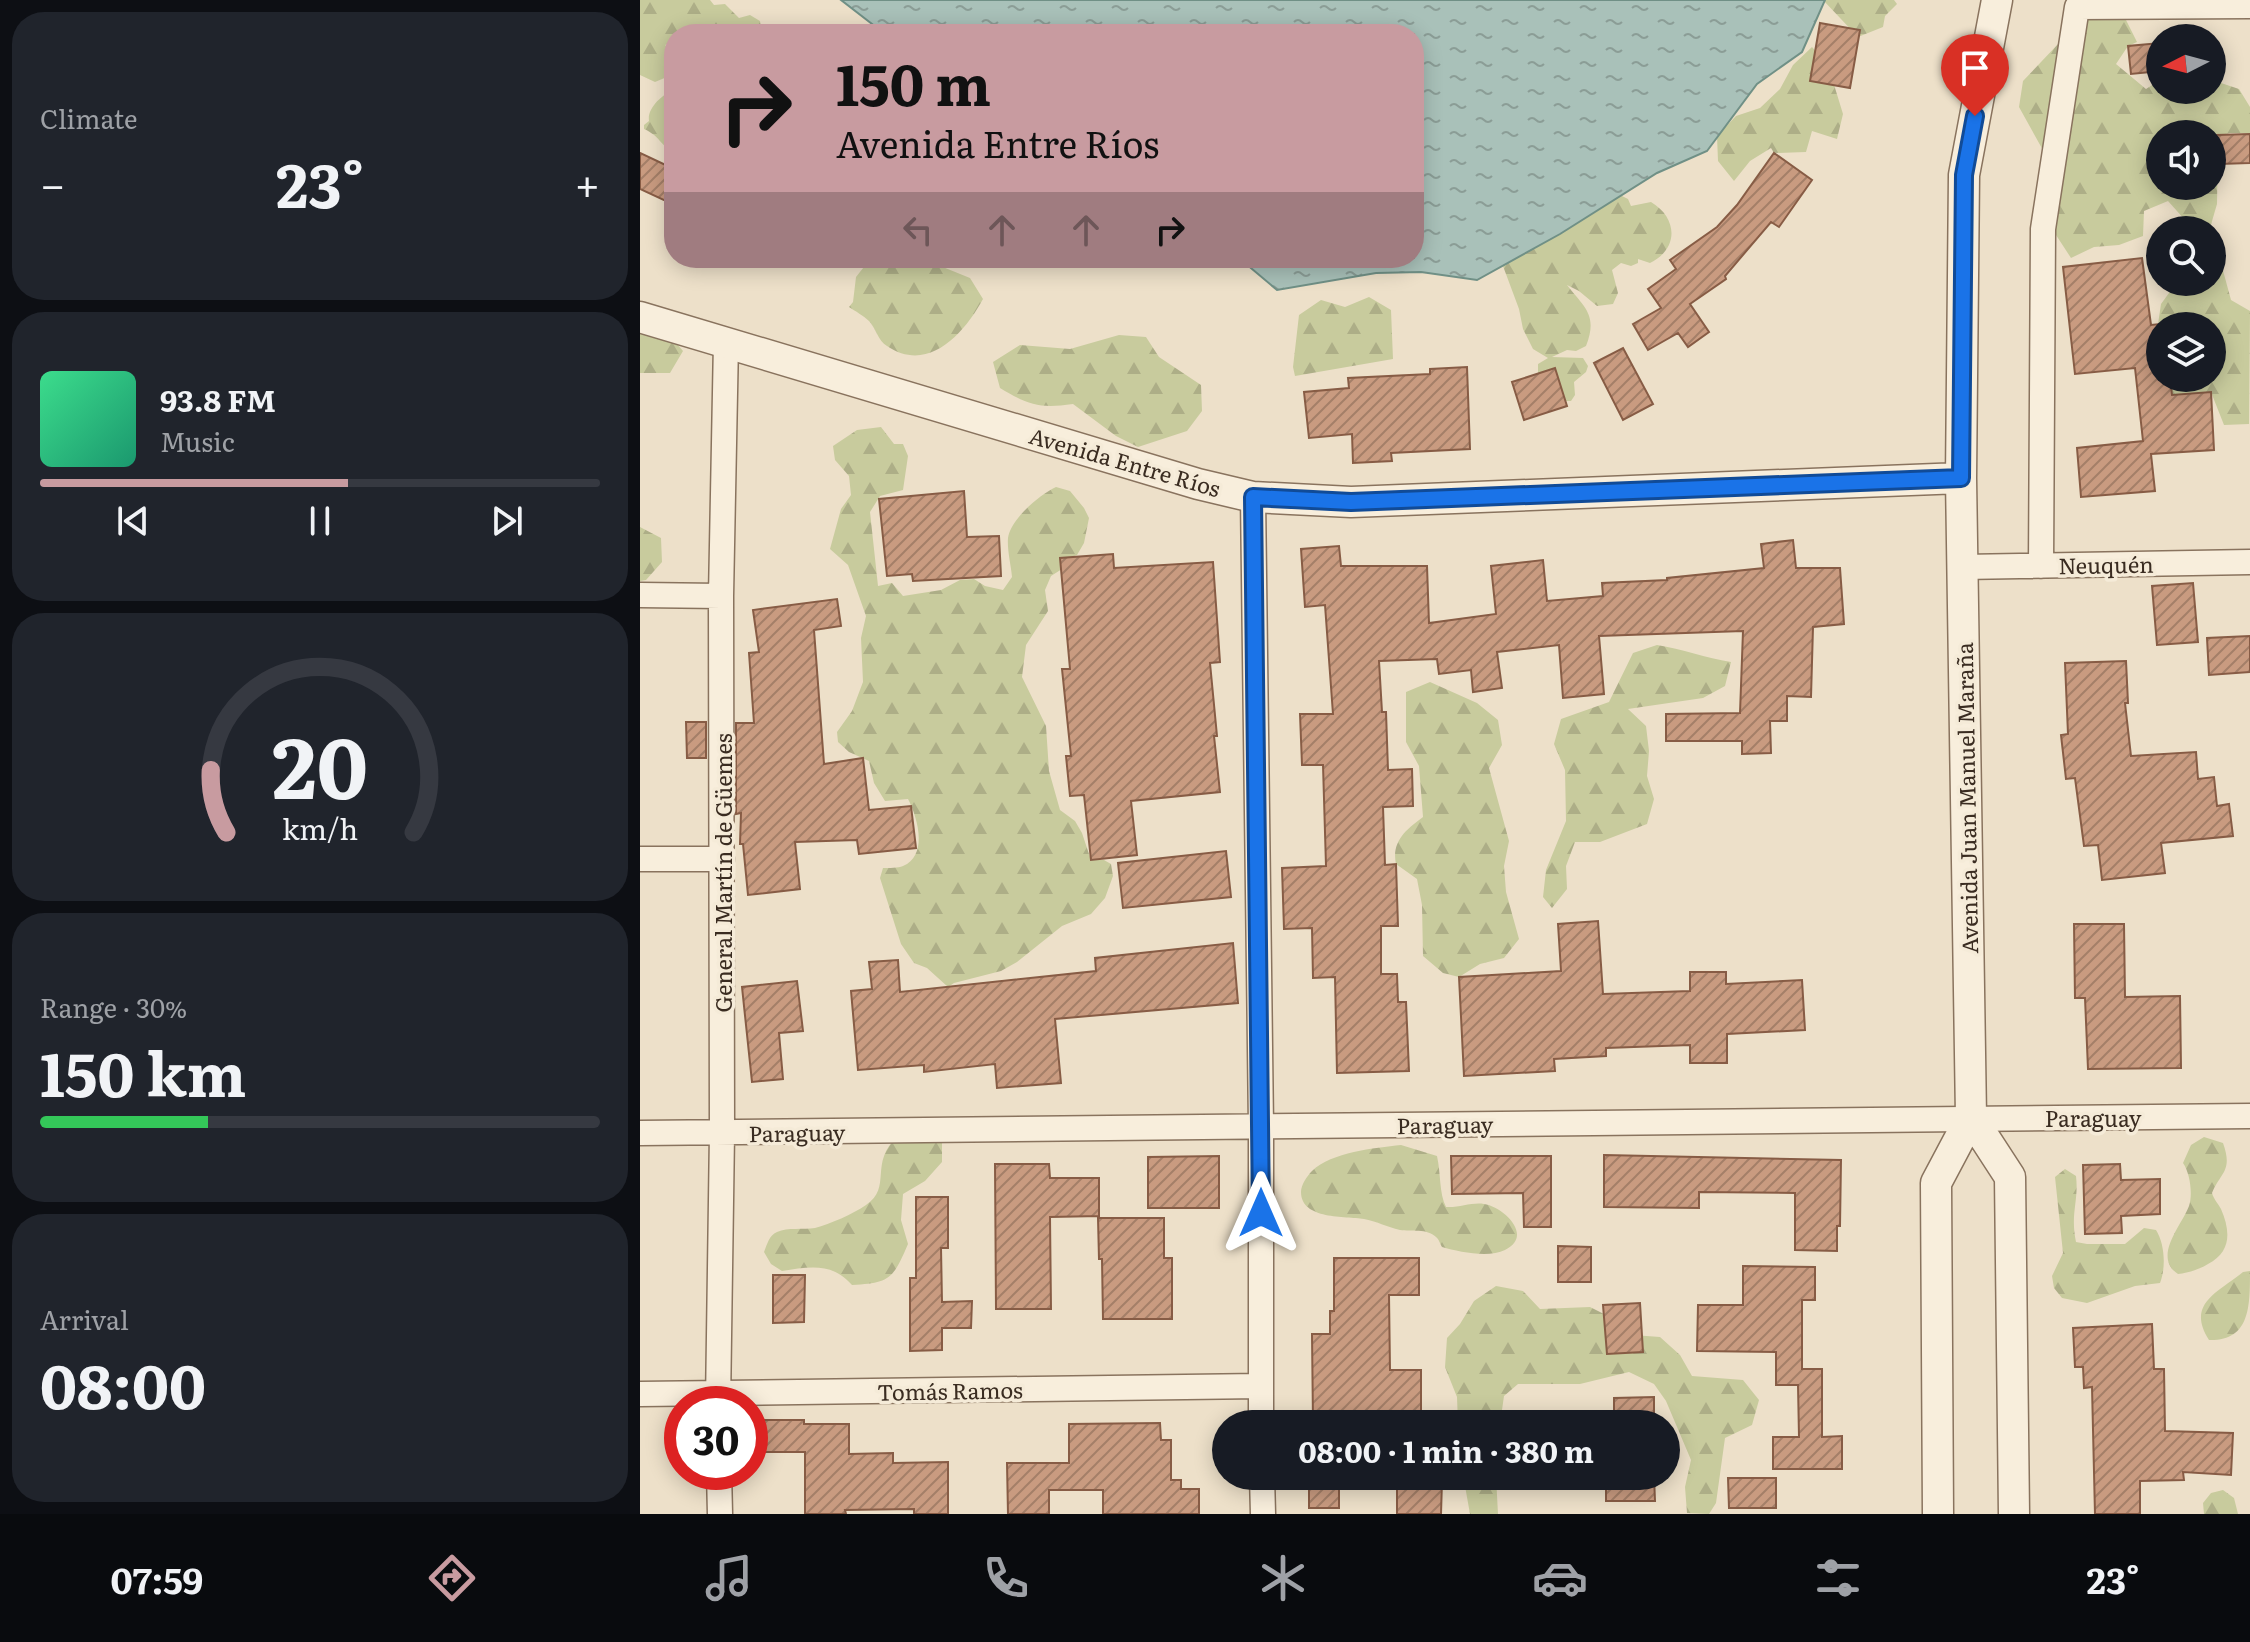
<!DOCTYPE html>
<meta charset="utf-8">
<style>
body{margin:0;font-family:Literata,serif;background:#20242c;color:#f1f3f6;height:100vh;display:flex;flex-direction:column;font-size:30px;white-space:nowrap}
*{box-sizing:border-box;margin:0}
p{font-size:26px;color:#9ea1a6}
.icon{flex:none;width:44px;height:44px;fill:none;stroke:currentColor;stroke-width:2;stroke-linecap:round;stroke-linejoin:round}
.map{position:relative;flex:1;overflow:hidden}
.side{display:flex;flex-direction:column;gap:12px;padding:12px;background:#0d0f14;width:640px}
.side>*{flex:none}
.top-card{position:absolute;left:24px;top:24px;width:760px;height:244px;border-radius:32px;box-shadow:0 4px 20px #0003;background:#c89ba0;color:#111;overflow:hidden}
.needle{width:52px;rotate:264deg}
.buttons{position:absolute;left:1506px;top:24px;display:grid;gap:16px}
.buttons a{display:grid;place-items:center;width:80px;height:80px;border-radius:50%;background:#171b24;box-shadow:0 4px 20px #0003;font-size:40px}
.speed{position:absolute;left:24px;top:1386px;display:flex;gap:16px;font-size:40px;font-weight:700;text-align:center}
.speed>*{display:grid;place-content:center;width:104px;height:104px;border-radius:50%;background:#171b24;box-shadow:0 4px 20px #0003;line-height:1}
.speed .limit{border:12px solid #d22;background:#fff;color:#111}
.pin{position:absolute;display:grid;place-items:center;width:68px;height:68px;color:#fff;margin:-82px -34px;border-radius:50% 50% 50% 0;rotate:-45deg;box-shadow:0 0 8px #0007}
.pin .icon{rotate:45deg}
.me{position:absolute;width:88px;margin:-44px;rotate:0deg;stroke-linejoin:round;filter:drop-shadow(0 0 6px #0008)}
.turn{display:flex;align-items:center;gap:28px;height:168px;padding:0 40px;font-size:36px}
.turn .icon{width:104px;height:104px;stroke-width:2.5}
.turn b{display:block;font-size:56px;line-height:68px}
.lanes{display:flex;align-items:center;height:76px;padding:0 40px;background:#0003;justify-content:center;gap:40px;direction:ltr}
.lanes .off{opacity:.35}
.big{font-size:60px;font-weight:700;line-height:1.1}
.side .tile{flex:1;display:flex;flex-direction:column;justify-content:center;gap:12px;min-width:0;padding:0 28px;border-radius:32px;background:#20242c}
.side .dial{align-items:center;gap:0}
.dial svg{height:208px;overflow:visible;fill:none;stroke:#363941;stroke-width:7;stroke-linecap:round;text-anchor:middle}
.dial text{fill:#f1f3f6;stroke:none}
.song{display:flex;align-items:center;gap:24px}
.cover{width:96px;height:96px;border-radius:12px;background:linear-gradient(135deg,hsl(150 70% 55%),hsl(160 70% 35%))}
.played{height:8px;border-radius:4px;background:linear-gradient(90deg,#c89ba0 55%,#363941 55%)}
.keys{display:flex;justify-content:space-around;direction:ltr}
.heat{display:flex;justify-content:space-between;align-items:center;font-size:44px;direction:ltr}
.charge{height:12px;border-radius:6px;background:linear-gradient(90deg,#34c759 30%,#363941 0)}
.trip{position:absolute;left:572px;top:1410px;width:468px;height:80px;border-radius:40px;background:#171b24;box-shadow:0 4px 20px #0003;font-weight:700;line-height:80px;text-align:center}
.tab-bar{display:flex;height:128px;justify-content:space-around;align-items:center;background:#090b0e;color:#9ea1a6}
.tab-bar .icon{width:56px;height:56px}
.tab-bar .current{color:#c89ba0}
.tab-bar b{font-size:36px;color:#f1f3f6}
main{display:flex;flex:1;min-height:0}
.map>svg:first-child{display:block}
.forest{fill:url(#forest-firs);fill-rule:evenodd}
.water{fill:url(#water-ripples);stroke:#709086;stroke-width:2}
.building{fill:url(#building-hatch);stroke:#875c45;stroke-width:2}
.lines{fill:none;stroke-linecap:round;stroke-linejoin:round}
.minor-casing{stroke:#89735e;stroke-width:27}
.tertiary-casing{stroke:#89735e;stroke-width:33}
.minor{stroke:#f8eedc;stroke-width:24}
.tertiary{stroke:#f8eedc;stroke-width:30}
.route-casing{stroke:#114b97;stroke-width:20}
.route{stroke:#1a73e8;stroke-width:14}
.labels{text-anchor:middle;dominant-baseline:central;stroke-width:7;stroke-linejoin:round;paint-order:stroke}
.street-label{font-size:22px;fill:#3a2c21;stroke:#f5ebd8}
</style>
<main>
<section class="side">
<div class="tile"><p>Climate</p>
<div class="heat"><a>−</a><b class="big">23°</b><a>+</a></div>
</div>
<div class="tile">
<div class="song"><i class="cover"></i><div><b>93.8 FM</b><p>Music</p></div></div>
<div class="played"></div>
<div class="keys"><svg class="icon" aria-label="previous" viewBox="0 0 24 24"><path d="M18 5L8 12l10 7zM5 5v14"/></svg><svg class="icon" aria-label="pause" viewBox="0 0 24 24"><path d="M8 5v14M16 5v14"/></svg><svg class="icon" aria-label="next" viewBox="0 0 24 24"><path d="M6 5l10 7-10 7zM19 5v14"/></svg></div>
</div>
<div class="tile dial"><svg viewBox="0 0 100 80">
<path d="M14 69A42 42 0 1 1 86 69"/>
<path d="M14 69A42 42 0 0 1 8 45" stroke="#c89ba0"/>
<text x="50" y="56" font-size="32" font-weight="700">20</text>
<text x="50" y="72" font-size="11">km/h</text>
</svg></div>
<div class="tile"><p>Range · 30%</p><b class="big">150 km</b><div class="charge"></div></div>
<div class="tile"><p>Arrival</p><b class="big">08:00</b></div>
</section>
<div class="map">
<svg width="1610" height="1514" viewBox="0 0 1610 1514">
<defs>
<pattern id="forest-firs" width="22" height="20" patternUnits="userSpaceOnUse" patternTransform="scale(2)"><rect width="22" height="20" fill="#c8cb9d"/><path d="M5 1l3.5 6h-7zM16 11l3.5 6h-7z" fill="#adae87"/></pattern>
<pattern id="water-ripples" width="26" height="14" patternUnits="userSpaceOnUse" patternTransform="scale(2)"><rect width="26" height="14" fill="#a9c1b9"/><path d="M2 4q2-2 4 0t4 0M15 11q2-2 4 0t4 0" fill="none" stroke="#8b9d96"/></pattern>
<pattern id="building-hatch" width="6" height="6" patternUnits="userSpaceOnUse" patternTransform="scale(2)"><rect width="6" height="6" fill="#c99b80"/><path d="M-1 1l2-2M0 6l6-6M5 7l2-2" fill="none" stroke="#a47f68"/></pattern>
</defs>
<rect width="100%" height="100%" fill="#ede0c9"/>
<path class="forest" d="M0,0H70L74,5L85,4L99,18L110,15L120,21L122,34H34V42L25,45L34,52V74L15,82L0,75Z
M1183,0H1254L1257,4L1245,16L1243,27L1218,37Z
M1462,15L1486,20L1497,42L1488,46L1476,64L1506,89L1520,80V90H1552L1556,95L1564,90H1572V86L1578,82L1599,89L1610,107V133H1590L1578,136L1577,204L1570,228L1545,220L1528,201L1504,211L1503,236L1479,245L1454,247L1431,258L1416,235L1397,186L1404,152L1379,107L1383,81L1437,24ZM1520,134H1572V186H1520Z
M1172,47L1188,65L1203,114L1197,139L1172,131L1166,152L1134,153L1131,148L1110,161L1094,181L1078,161L1077,136L1096,116L1120,108L1140,89L1153,65Z
M34,89V153C20,145 20,136 4,129V125L9,121C7,108 22,95 34,89Z
M974,192L988,199L991,206L1011,202C1038,218 1039,249 1010,263L998,259V263L991,266L981,263L972,270L978,293L973,304L957,306L939,291L927,285C945,308 958,315 946,346L936,351L927,350L912,357L943,358L948,366L946,372L934,382L935,395L931,401H923L898,378V364L908,358L893,349L883,329L879,309L860,258Z
M1572,249L1578,252L1591,300L1610,311L1609,424L1584,425L1571,392L1542,405L1523,389V378H1572V326L1524,324L1517,331L1521,304L1537,282H1572Z
M231,258L283,259L330,278L343,299C324,334 288,374 247,346C238,341 236,328 229,321C224,316 215,311 209,307L213,302L216,277Z
M729,297L751,310L753,359L655,376L653,367L659,315L681,300L705,307Z
M0,326L26,331L43,351L30,373H0Z
M479,335L506,337L519,357L561,385L562,411L547,431L498,447L476,436L433,404C400,409 388,405 360,388L353,362L380,345L430,349Z
M241,427L254,444H263L268,456L263,490L240,496L230,512L238,586L252,583L263,596L301,590L320,580L334,579L345,586L363,590L372,577C371,565 367,550 368,538C371,519 399,495 416,487L430,491L444,508L449,518L444,543L437,555L420,561L422,569L411,576L405,590L408,611L386,645L382,677L406,726L409,771L420,810L435,821L442,833L451,860H464L471,864L473,876L465,898L451,914L422,926L377,962L361,971L314,983L308,987L287,968L274,963L261,944L240,878L243,868C249,868 258,868 263,866C289,855 277,816 268,799L245,801L234,783L229,761L209,752L198,742L197,732L212,711L223,682L221,638L226,616L208,565L190,549L201,509L211,495L209,476L195,460L193,446L217,430Z
M0,527L21,538L22,562L6,580L0,581Z
M1017,645C1042,649 1066,658 1091,662L1085,686L1063,698L988,709L1006,726L1009,751L1007,776L1014,799L1007,824L960,842H935L926,866L927,889L912,908L903,897L906,870L926,821L925,770L914,744L921,719L969,702L993,653Z
M790,682L837,703L858,720L862,745L849,768L869,841L864,866L866,892L879,939L864,958L840,964L819,977L803,973L783,956L782,905L777,879L756,864C751,841 767,829 783,817L779,766L766,742V692Z
M302,1135V1162L285,1181L263,1194L261,1220L268,1244C253,1279 250,1283 212,1285C192,1262 169,1267 142,1271L131,1264L124,1252C127,1245 129,1235 137,1232C148,1227 163,1230 175,1228C190,1224 213,1214 226,1205C253,1187 228,1163 258,1136Z
M1564,1137L1583,1143C1593,1171 1581,1172 1572,1193C1574,1200 1578,1203 1581,1209C1591,1232 1591,1252 1568,1264C1560,1269 1548,1273 1538,1274C1512,1257 1542,1225 1549,1206C1553,1194 1550,1173 1543,1163L1551,1145Z
M761,1145L797,1156C801,1174 799,1193 806,1207C819,1208 832,1202 844,1204C864,1207 894,1236 865,1250C849,1258 819,1252 802,1247C800,1244 799,1239 796,1237C787,1228 771,1232 760,1230C747,1227 736,1221 724,1219C706,1216 661,1220 661,1192C661,1185 667,1176 672,1171C692,1152 734,1148 761,1145Z
M1425,1169L1436,1176C1439,1201 1430,1214 1436,1242L1447,1244H1485L1504,1228L1516,1230C1525,1244 1526,1268 1520,1283L1495,1286L1447,1303L1422,1298L1414,1288L1412,1276L1423,1253L1415,1177Z
M1610,1271C1610,1307 1610,1341 1569,1340C1546,1304 1577,1293 1603,1272Z
M856,1286L883,1291L900,1309L950,1307L972,1318L993,1335L1020,1337L1040,1355L1052,1376L1103,1380L1119,1400L1112,1425L1085,1438L1076,1503L1069,1514L1047,1513L1045,1487L1051,1460L1026,1401L1014,1384L989,1372L940,1384H878L864,1396L860,1424H818L817,1397L805,1367L807,1338L820,1324L834,1301Z
M810,1476H856L858,1514H830L825,1486Z
M1583,1490L1594,1498L1598,1514H1564L1563,1503L1571,1493Z"/>
<path class="water" d="M201,0H1185L1162,52L1117,84L1067,151L1017,173L920,234L837,280L781,272L736,273L637,290L599,258H774V34H245Z"/>
<path class="building" d="M1180,23L1220,30L1210,88L1170,81Z
M1520,43V71L1491,74L1488,46Z
M1610,134V163L1579,164L1577,135Z
M0,153L34,169V188L28,202L0,189Z
M1134,153L1172,180L1139,227L1131,222L1085,276L1086,279L1050,304L1069,332L1048,347L1038,333L1008,350L993,324L1021,308L1008,289L1036,269L1030,260L1077,227L1097,205Z
M1502,258L1511,325L1520,324V378H1530L1532,395L1571,392L1574,450L1511,454L1515,491L1441,497L1437,448L1503,441L1495,368L1435,374L1423,267Z
M983,348L1013,404L983,420L954,363Z
M827,367L830,449L751,453L752,461L713,463L712,434L669,438L664,392L709,388L708,378L790,374V369Z
M915,368L927,406L884,420L872,382Z
M324,491L327,537L359,536L361,576L273,581L272,574L247,576L239,499Z
M1153,540L1156,568H1200L1204,624L1173,627L1171,697L1147,696V721H1130L1131,753L1102,754V741H1026V714L1100,713L1103,631L959,636L964,694L923,698L919,645L857,652L862,688L833,692L831,670L799,674L797,659L739,661L742,712H746L748,770L772,769L773,806L743,807L745,865L756,864L758,926H741V974H757L758,1002H766L769,1071L697,1073L695,977L673,978L672,928L644,929L642,868L686,866L683,765H662L660,714H693L685,605L665,607L661,549L699,546L701,566H787L789,623L856,614L851,566L903,560L907,601L963,596L962,583L1027,580V578L1124,568L1121,544Z
M473,554L474,568L573,562L580,662L570,663L577,736H574L580,792L491,801L497,855L451,860L444,795L430,796L426,756H431L422,669H430L420,558Z
M1553,583L1558,642L1517,645L1512,586Z
M197,599L201,626L174,630L184,764L223,758L229,810L271,806L276,848L219,854L217,840L155,842L160,889L108,895L103,844H100L101,813L96,814V723H114L109,653L119,652L113,610Z
M1610,636V672L1569,675L1567,638Z
M1486,661L1488,703H1485L1491,756L1556,752L1558,779L1574,777L1577,806L1589,804L1593,836L1521,843L1525,873L1462,880L1458,845L1444,846L1435,778L1426,779L1421,735L1428,734L1425,663Z
M46,722H66V758H47Z
M586,851L591,897L483,908L478,863Z
M958,921L963,994L1050,991V972H1086V984L1162,980L1165,1030L1087,1034V1063H1050V1045L966,1048V1056L914,1059L915,1071L824,1076L819,977L921,971L918,924Z
M1434,924H1484L1485,997L1540,996L1541,1068L1448,1069L1445,998H1435Z
M593,943L598,1003L415,1019L421,1083L357,1088L355,1064L284,1072V1065L218,1070L211,991L232,989L229,962L258,960L260,992L456,971L455,958Z
M157,981L163,1031L139,1033L143,1079L112,1082L102,987Z
M964,1155L1201,1160L1200,1226H1197V1251L1155,1250V1193L1059,1192V1208L964,1207Z
M579,1156V1208H508V1157Z
M811,1156H911V1227H884L883,1193L812,1194Z
M355,1164H409L410,1178H459V1216L410,1217L411,1309H356Z
M1480,1164L1481,1180L1520,1179V1214L1481,1216L1482,1233L1445,1234L1443,1165Z
M276,1197H308V1248H301L302,1302L332,1301L331,1328H302V1350L270,1351V1278H276Z
M458,1218H524V1258H532V1319H463L462,1259H459Z
M918,1246L951,1247V1282H918Z
M694,1258H779V1295H749L750,1370H781V1421L673,1422L672,1334H690V1311H694Z
M1103,1266L1175,1267V1300H1162V1369H1182V1437L1202,1436V1469H1133V1437H1159L1158,1385H1136V1352L1057,1351L1058,1305H1103Z
M133,1275H165L164,1322L133,1323Z
M1000,1303L1003,1352L967,1354L963,1305Z
M1512,1324L1514,1369H1524L1525,1431L1593,1433L1591,1475L1543,1472L1544,1480L1500,1481V1514H1455L1452,1387L1444,1388L1443,1367H1435L1433,1328Z
M1014,1397V1424H974V1398Z
M121,1420H164V1424H209V1454L253,1453V1463L308,1462V1514H274V1509L205,1510L206,1514H165V1452H122Z
M520,1423L521,1440H531V1480H541V1489H559V1514H463V1490H409V1514H368L367,1463H429V1424Z
M669,1476H699V1508H669Z
M966,1476H1014L1015,1501H966Z
M1088,1478H1136V1508H1089Z
M757,1481H802L801,1514H757Z"/>
<g class="lines">
<defs>
<path id="minor" d="M613,497L621,1127V1424
M1401,566L1403,229L1437,7L1610,6
M1323,567L1610,562
M0,595L81,596
M0,859H82
M0,1133L1610,1116
M0,1394L620,1386
M78,1404L82,1133L81,596L86,342
M79,1472L80,1514
M622,1476L623,1514"/>
<path id="tertiary" d="M0,317L558,484L613,497L711,502L1321,478
M1331,1117L1370,1177L1374,1514
M1298,1514L1296,1183L1331,1117L1321,478L1324,175L1357,0"/>
</defs>
<use href="#minor" class="minor-casing"/>
<use href="#tertiary" class="tertiary-casing"/>
<use href="#minor" class="minor"/>
<use href="#tertiary" class="tertiary"/>
</g>
<g class="lines">
<defs>
<path id="route" d="M621,1213L613,497L711,502L1321,478L1324,175L1335,116"/>
</defs>
<use href="#route" class="route-casing"/>
<use href="#route" class="route"/>
</g>
<g class="labels">
<g class="street-label">
<text transform="translate(485 461) rotate(16)">Avenida Entre Ríos</text>
<text transform="translate(1466 564) rotate(-1)">Neuquén</text>
<text transform="translate(1326 798) rotate(-91)">Avenida Juan Manuel Maraña</text>
<text transform="translate(82 873) rotate(-90)">General Martín de Güemes</text>
<text x="1453" y="1117">Paraguay</text>
<text transform="translate(805 1124) rotate(-1)">Paraguay</text>
<text transform="translate(157 1132) rotate(-1)">Paraguay</text>
<text transform="translate(310 1390) rotate(-1)">Tomás Ramos</text>
</g>
</g>
</svg>
<div class="buttons">
<a><svg class="needle" viewBox="-14 -14 28 28"><path d="M0-13l5 13h-10z" fill="#e53935"/><path d="M0 13l5-13h-10z" fill="#9ea1a6"/></svg></a>
<a><svg class="icon" aria-label="sound" viewBox="0 0 24 24"><path d="M4 9h4l5-4v14l-5-4H4zM17 9q2 3 0 6"/></svg></a>
<a><svg class="icon" aria-label="search" viewBox="0 0 24 24"><circle cx="10" cy="10" r="6"/><path d="M15 15l6 6"/></svg></a>
<a><svg class="icon" aria-label="layers" viewBox="0 0 24 24"><path d="M12 4l9 5-9 5-9-5zM3 14l9 5 9-5"/></svg></a>
</div>
<div class="speed"><div class="limit">30</div></div>
<div class="pin" style="left:1335px;top:116px;background:#d93025"><svg class="icon" aria-label="arrive" viewBox="0 0 24 24"><path d="M6 21V4h12l-3 4 3 4H6"/></svg></div>
<svg class="me" style="left:621px;top:1213px" viewBox="-20 -20 40 40"><path d="M0-17L14 15 0 8-14 15z" fill="#1a73e8" stroke="#fff" stroke-width="4"/></svg>
<div class="trip">08:00 · 1 min · 380 m</div>
<div class="top-card">
<div class="turn"><svg class="icon" aria-label="right" viewBox="0 0 24 24"><path d="M7 20v-9h11M14 6l5 5-5 5"/></svg><div><b>150 m</b>Avenida Entre Ríos</div></div>
<div class="lanes"><svg class="icon off" aria-label="left" viewBox="0 0 24 24"><path d="M17 20v-9H6M10 6l-5 5 5 5"/></svg><svg class="icon off" aria-label="ahead" viewBox="0 0 24 24"><path d="M12 20V5M6 11l6-6 6 6"/></svg><svg class="icon off" aria-label="ahead" viewBox="0 0 24 24"><path d="M12 20V5M6 11l6-6 6 6"/></svg><svg class="icon" aria-label="right" viewBox="0 0 24 24"><path d="M7 20v-9h11M14 6l5 5-5 5"/></svg></div>
</div>
</div>
</main>
<nav class="tab-bar">
<b>07:59</b>
<svg class="icon current" aria-label="directions" viewBox="0 0 24 24"><path d="M12 3l9 9-9 9-9-9zM9 14v-3h6M13 9l2 2-2 2"/></svg>
<svg class="icon" aria-label="music" viewBox="0 0 24 24"><path d="M9 18V5l10-2v13"/><circle cx="6" cy="18" r="3"/><circle cx="16" cy="16" r="3"/></svg>
<svg class="icon" aria-label="phone" viewBox="0 0 24 24"><path d="M5 4h4l2 5-3 2q2 4 5 5l2-3 5 2v4C11 20 4 13 5 4z"/></svg>
<svg class="icon" aria-label="climate" viewBox="0 0 24 24"><path d="M12 3v18M4 7l16 10M4 17L20 7"/></svg>
<svg class="icon" aria-label="car" viewBox="0 0 24 24"><path d="M5 17H2v-5l4-1 3-4h7l3 4 3 1v5h-3M9 17h6M6 11h13"/><circle cx="7" cy="17" r="2"/><circle cx="17" cy="17" r="2"/></svg>
<svg class="icon" aria-label="filters" viewBox="0 0 24 24"><path d="M4 7h16M4 17h16"/><circle cx="9" cy="7" r="2"/><circle cx="15" cy="17" r="2"/></svg>
<b>23°</b>
</nav>
